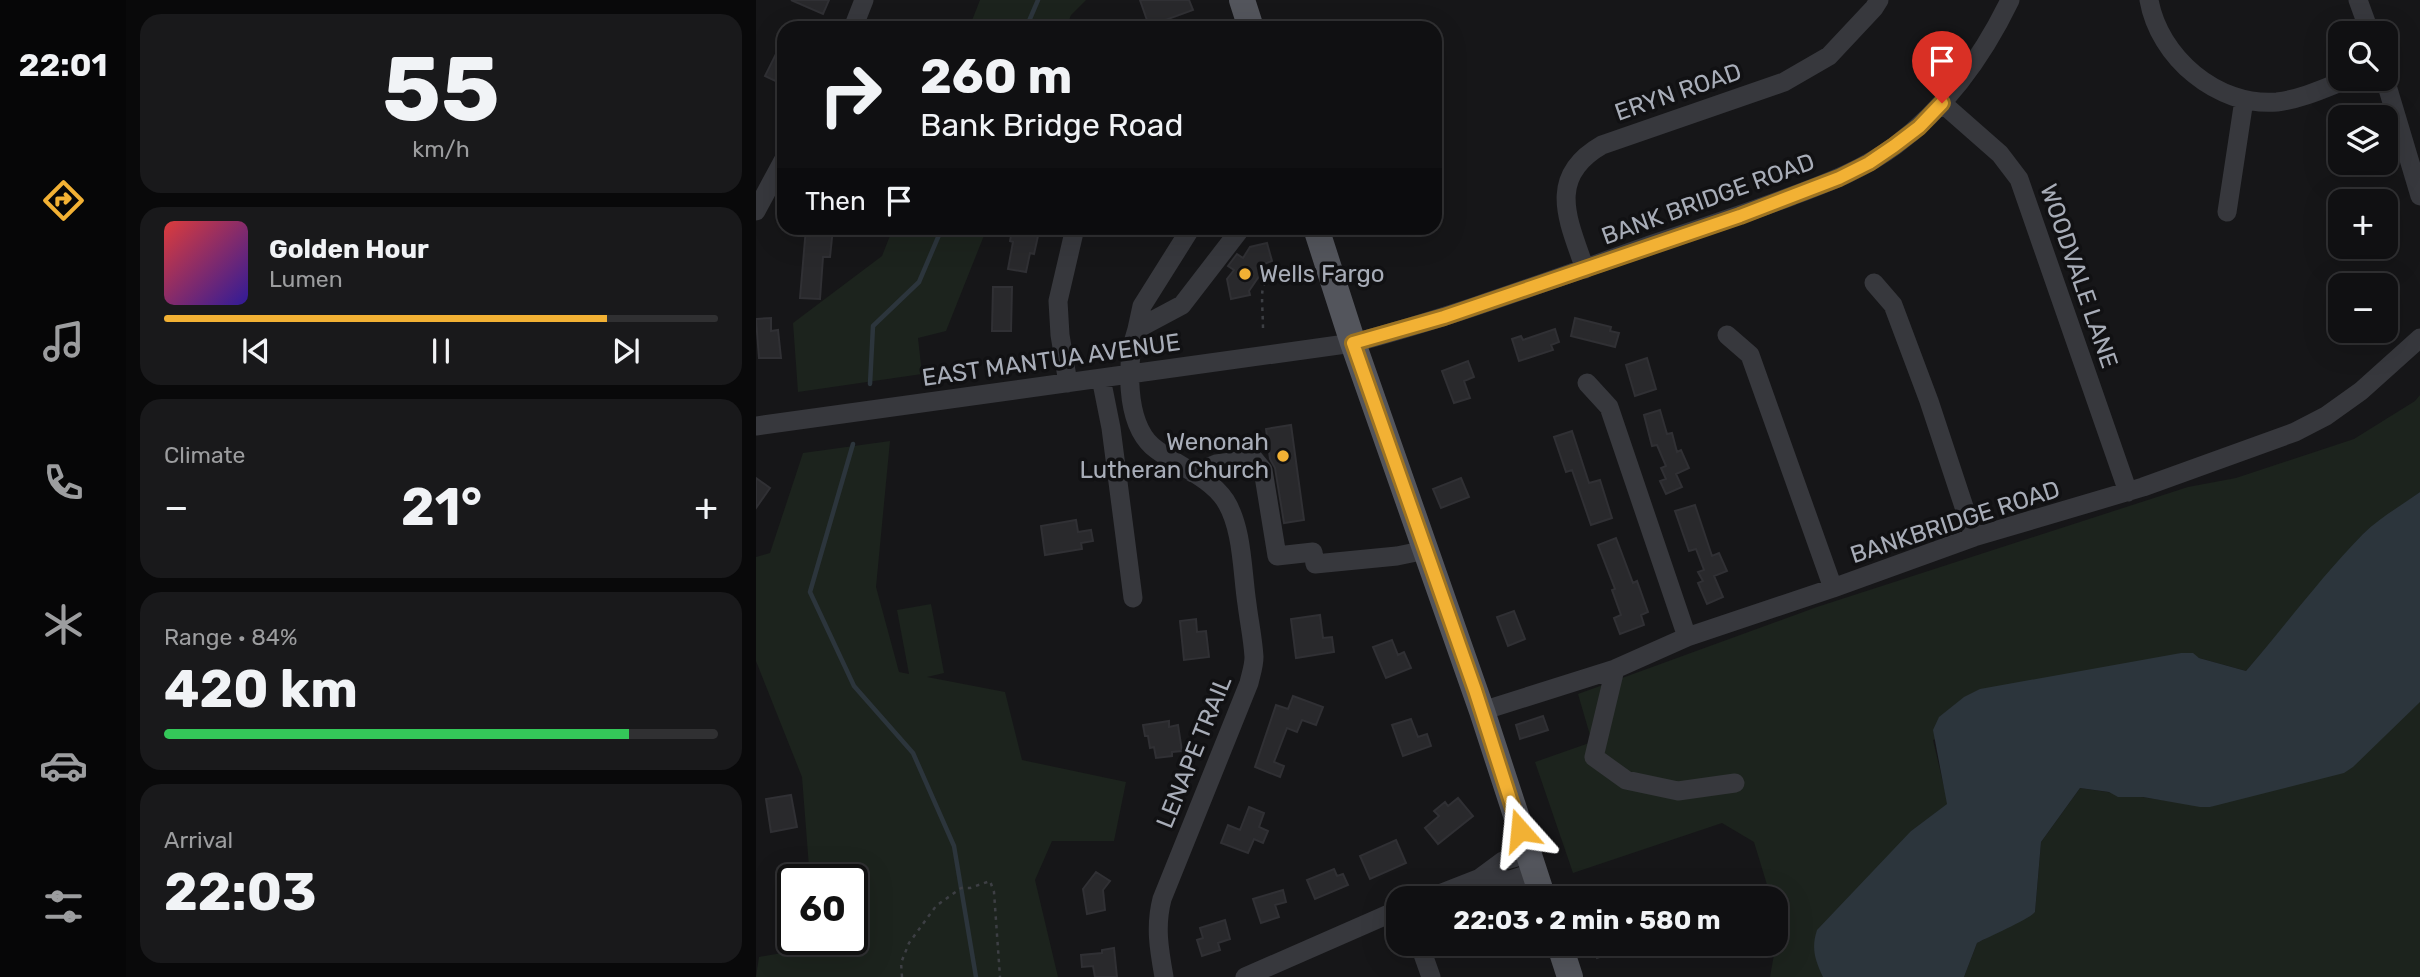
<!DOCTYPE html>
<meta charset="utf-8">
<style>
body{margin:0;font-family:Rubik,sans-serif;background:#19191b;color:#f1f3f6;height:100vh;display:flex;flex-direction:column;font-size:26px;white-space:nowrap}
*{box-sizing:border-box;margin:0}
p{font-size:23px;color:#9c9d9f}
.icon{flex:none;width:38px;height:38px;fill:none;stroke:currentColor;stroke-width:2;stroke-linecap:round;stroke-linejoin:round}
.map{position:relative;flex:1;overflow:hidden}
.details{display:flex;flex-direction:column;gap:14px;padding:14px;background:#09090a;width:630px}
.details>*{flex:none}
.guide{position:absolute;left:21px;top:21px;width:665px;height:214px;border-radius:21px;box-shadow:0 7px 28px #0002,0 0 0 2px #303032;background:#101012;color:#f1f3f6;overflow:hidden}
.tools{position:absolute;left:1572px;top:21px;display:grid;gap:14px}
.tools a{display:grid;place-items:center;width:70px;height:70px;border-radius:14px;background:#101012;box-shadow:0 7px 28px #0002,0 0 0 2px #303032;font-size:35px}
.speed{position:absolute;left:21px;top:864px;display:flex;gap:14px;font-size:35px;font-weight:700;text-align:center}
.speed>*{display:grid;place-content:center;width:91px;height:91px;border-radius:50%;background:#101012;box-shadow:0 7px 28px #0002,0 0 0 2px #303032;line-height:1}
.speed .limit{border:4px solid #111;border-radius:10px;background:#fff;color:#111}
.pin{position:absolute;display:grid;place-items:center;width:60px;height:60px;color:#fff;margin:-72px -30px;border-radius:50% 50% 50% 0;rotate:-45deg;box-shadow:0 0 7px #0007}
.pin .icon{rotate:45deg}
.me{position:absolute;width:77px;margin:-38px;rotate:342deg;stroke-linejoin:round;filter:drop-shadow(0 0 5px #0008)}
.turn{display:flex;align-items:center;gap:24px;height:147px;padding:0 28px;font-size:32px}
.turn .icon{width:91px;height:91px;stroke-width:2.5}
.turn b{display:block;font-size:49px;line-height:60px}
.then{display:flex;align-items:center;height:66px;padding:0 28px;background:#0003;gap:14px;font-size:26px}
.big{font-size:52px;font-weight:700;line-height:1.1}
.details .tile{flex:1;display:flex;flex-direction:column;justify-content:center;gap:10px;min-width:0;padding:0 24px;border-radius:21px;background:#19191b}
.details .dial{align-items:center;gap:0}
.dial b{font-size:91px;line-height:1}
.song{display:flex;align-items:center;gap:21px}
.cover{width:84px;height:84px;border-radius:10px;background:linear-gradient(135deg,hsl(0 70% 55%),hsl(250 70% 35%))}
.played{height:7px;border-radius:4px;background:linear-gradient(90deg,#f2b134 80%,#303032 80%)}
.keys{display:flex;justify-content:space-around;direction:ltr}
.heat{display:flex;justify-content:space-between;align-items:center;font-size:38px;direction:ltr}
.charge{height:10px;border-radius:5px;background:linear-gradient(90deg,#34c759 84%,#303032 0)}
.trip{position:absolute;left:630px;top:886px;width:402px;height:70px;border-radius:21px;background:#101012;box-shadow:0 7px 28px #0002,0 0 0 2px #303032;font-weight:700;line-height:70px;text-align:center}
main{display:flex;flex:1;min-height:0}
.dock{display:flex;flex-direction:column;width:126px;justify-content:space-around;align-items:center;background:#060607;color:#9c9d9f}
.dock .icon{width:49px;height:49px}
.dock .on{color:#f2b134}
.dock b{font-size:32px;color:#f1f3f6}
.map>svg:first-child{display:block}
.green{fill:#1c231d}
.water{fill:#2c353c}
.lines{fill:none;stroke-linecap:round;stroke-linejoin:round}
.stream{stroke:#2c353c;stroke-width:4.5}
.building{fill:#29292c;stroke:#303034;stroke-width:2}
.path{stroke:#3d3f44;stroke-width:2.5;stroke-dasharray:3.5 5;stroke-linecap:butt}
.minor{stroke:#37383d;stroke-width:19}
.major{stroke:#53555c;stroke-width:26}
.route-casing{stroke:#9d7322;stroke-width:18}
.route{stroke:#f2b134;stroke-width:12}
.poi-dot{fill:#f2b134;stroke:#111113;stroke-width:2.5}
.labels{text-anchor:middle;dominant-baseline:central;stroke-width:7;stroke-linejoin:round;paint-order:stroke}
.street-label{font-size:24px;fill:#a8adb8;stroke:#111113}
.poi-label{font-size:24px;fill:#a8adb8;stroke:#111113;text-anchor:start}
</style>
<main>
<nav class="dock">
<b>22:01</b>
<svg class="icon on" aria-label="directions" viewBox="0 0 24 24"><path d="M12 3l9 9-9 9-9-9zM9 14v-3h6M13 9l2 2-2 2"/></svg>
<svg class="icon" aria-label="music" viewBox="0 0 24 24"><path d="M9 18V5l10-2v13"/><circle cx="6" cy="18" r="3"/><circle cx="16" cy="16" r="3"/></svg>
<svg class="icon" aria-label="phone" viewBox="0 0 24 24"><path d="M5 4h4l2 5-3 2q2 4 5 5l2-3 5 2v4C11 20 4 13 5 4z"/></svg>
<svg class="icon" aria-label="climate" viewBox="0 0 24 24"><path d="M12 3v18M4 7l16 10M4 17L20 7"/></svg>
<svg class="icon" aria-label="car" viewBox="0 0 24 24"><path d="M5 17H2v-5l4-1 3-4h7l3 4 3 1v5h-3M9 17h6M6 11h13"/><circle cx="7" cy="17" r="2"/><circle cx="17" cy="17" r="2"/></svg>
<svg class="icon" aria-label="filters" viewBox="0 0 24 24"><path d="M4 7h16M4 17h16"/><circle cx="9" cy="7" r="2"/><circle cx="15" cy="17" r="2"/></svg>
</nav>
<section class="details">
<div class="tile dial"><b>55</b><p>km/h</p></div>
<div class="tile">
<div class="song"><i class="cover"></i><div><b>Golden Hour</b><p>Lumen</p></div></div>
<div class="played"></div>
<div class="keys"><svg class="icon" aria-label="previous" viewBox="0 0 24 24"><path d="M18 5L8 12l10 7zM5 5v14"/></svg><svg class="icon" aria-label="pause" viewBox="0 0 24 24"><path d="M8 5v14M16 5v14"/></svg><svg class="icon" aria-label="next" viewBox="0 0 24 24"><path d="M6 5l10 7-10 7zM19 5v14"/></svg></div>
</div>
<div class="tile"><p>Climate</p>
<div class="heat"><a>−</a><b class="big">21°</b><a>+</a></div>
</div>
<div class="tile"><p>Range · 84%</p><b class="big">420 km</b><div class="charge"></div></div>
<div class="tile"><p>Arrival</p><b class="big">22:03</b></div>
</section>
<div class="map">
<svg width="1664" height="977" viewBox="0 0 1664 977">
<rect width="100%" height="100%" fill="#161618"/>
<path class="green" d="M224,0H330L315,15L310,28H213Z
M137,228H231L190,331L162,338L166,374L42,392L37,323L126,256Z
M1664,395V492L1608,533L1490,671L1425,653L1177,740L1192,804L1155,831L1068,977H1014L1023,926L1020,916V898H1015L998,842L966,823L817,873L779,762L836,742L822,694L1061,607L1432,487L1480,478L1598,439L1659,401Z
M134,441L120,587L143,672L153,674L141,610L175,604L188,673L171,677L249,692L266,760L370,782L358,841H296L279,880L302,977H0L3,957L59,947V940H96V880H54L46,777L0,661V557L14,553L47,453Z
M1664,701V977H1208L1221,943L1279,912L1285,842L1324,788L1454,807Z"/>
<path class="water" d="M1664,492V702L1597,767L1588,773L1454,807H1444L1387,797H1362L1353,792L1324,788L1285,842L1279,912C1272,920 1234,936 1221,943L1208,977H1067C1059,960 1055,948 1061,930L1155,831L1191,804L1177,730L1183,717L1208,697L1224,689L1425,653H1437L1443,658L1490,671C1529,626 1565,577 1607,534C1623,518 1645,506 1664,492Z"/>
<g class="lines">
<path class="stream" d="M270,28L282,0
M114,384L117,326L163,282L186,228
M97,444L54,592L98,686L157,753L198,846L220,977"/>
</g>
<path class="building" d="M35,0H73L67,14Z
M384,0H433L437,10L393,26Z
M28,38V85L9,76Z
M50,228H77L74,257H67L64,299L44,298Z
M256,230L282,236L278,254L274,253L270,272L252,269L257,242L254,241Z
M511,243L516,261L508,264V269L493,291L494,295L475,299L471,279L478,270L472,266L481,254L487,258L494,247Z
M237,287H256L255,331H236Z
M15,318V331L22,330L25,358H3L0,319Z
M819,318L855,327L854,331L863,333L859,347L815,336Z
M799,329L803,342L795,345L797,350L763,361L756,339L765,336L767,340Z
M891,358L900,389L879,396L870,365Z
M712,361L718,377L708,381L714,398L698,403L686,371Z
M904,410L911,434L916,433L921,452L925,450L933,468L920,474L926,487L910,494L904,481L910,479L905,468L910,466L901,445L896,446L888,415Z
M535,425L548,520L528,523L519,468L514,459L510,429Z
M816,431L833,483L844,480L856,518L835,525L816,470L810,472L798,437Z
M0,478L14,488L0,508Z
M705,478L713,497L685,508L677,489Z
M939,505L956,556L963,553L971,571L958,576L967,597L951,604L942,583L947,581L942,572L948,570L940,549L933,551L919,511Z
M320,520L322,532L335,530L337,541L325,543L326,549L289,555L285,526Z
M860,538L877,583L881,581L892,612L885,615L888,625L864,634L858,618L865,615L856,590L859,589L842,545Z
M758,611L769,639L752,646L741,617Z
M564,615L567,638L576,637L578,652L540,658L535,619Z
M440,619L441,632L450,631L453,657L428,660L424,621Z
M636,640L642,655L648,652L655,668L630,678L617,647Z
M537,696L567,707L560,725L546,720L541,732L531,728L518,762L528,766L524,777L499,767L520,705L532,709Z
M787,716L792,730L764,739L760,725Z
M655,719L662,737L671,734L675,746L647,756L636,725Z
M413,721V727L422,725L426,751L416,752V756L400,758L398,747L394,748L392,736H389L387,725Z
M35,795L41,827L15,832L10,799Z
M702,798L717,816L682,844L669,828L683,816L678,811L689,802L692,806Z
M493,807L508,813L503,827L512,831L507,843L498,839L492,853L465,843L472,825L484,830Z
M640,840L650,863L614,879L604,856Z
M578,869L581,876L587,874L592,885L559,899L551,880Z
M340,872L354,881L347,890L349,910L331,914L327,889Z
M527,890L530,902L519,905L523,917L505,923L497,899Z
M469,920L474,939L462,943L464,950L446,956L441,940L447,938L444,928Z
M836,943H879V945L841,958Z
M358,948L361,977H339L337,966L326,967L325,955L346,953V950Z"/>
<g class="lines">
<path class="path" d="M507,328C506,278 499,282 546,264
M146,977L145,963L153,943L180,906L205,888H214L234,881L238,892L244,977"/>
<path class="minor" d="M1393,0C1403,57 1461,107 1521,102C1546,99 1569,88 1592,79
M1602,0L1614,33
M97,28L108,0
M1629,79L1664,196
M1186,103L1244,154L1263,179L1372,492
M0,211L28,159
M1471,212L1488,100
M829,269C812,220 790,177 846,145L1028,82L1073,56L1118,8L1123,0
M1118,283L1137,305L1173,401L1218,537
M381,329L386,306L435,228
M971,335L994,355L1077,588
M345,378L355,428L377,598
M312,383L304,335L302,301L319,228
M831,383L853,407L931,637
M0,426L597,343C700,316 800,278 900,243C946,228 991,213 1036,196C1073,182 1108,169 1140,145C1190,107 1227,56 1254,0
M437,473L460,464L498,459L507,470L521,556L557,552L559,564L641,556L670,550
M859,669L838,757L870,780L922,791L979,783
M726,711L859,669L931,637L1077,588L1218,537L1387,487L1539,432L1570,416L1605,391L1664,338
M724,878L754,880L779,872
M673,898L724,878L747,861L771,854
M663,943L675,977
M408,977C403,949 399,926 406,899L493,683C495,674 498,666 498,657C497,639 493,621 491,604C486,572 487,528 469,500C452,475 418,465 396,446C369,421 370,361 381,329L426,305L483,231V228
M489,977L642,910"/>
<path class="major" d="M486,0L495,28
M560,228L597,343L726,711L787,898
M803,943L814,977"/>
</g>
<g class="lines">
<defs>
<path id="route" d="M764,830L719,690L597,343L688,317L984,216L1083,178L1113,163L1138,146L1163,127L1186,103"/>
</defs>
<use href="#route" class="route-casing"/>
<use href="#route" class="route"/>
</g>
<g class="poi-dot">
<circle cx="489" cy="274" r="7"/>
<circle cx="527" cy="456" r="7"/>
</g>
<g class="labels">
<g class="street-label">
<text transform="translate(922 92) rotate(-19)">ERYN ROAD</text>
<text transform="translate(952 199) rotate(-20)">BANK BRIDGE ROAD</text>
<text transform="translate(1323 276) rotate(71)">WOODVALE LANE</text>
<text transform="translate(295 360) rotate(-8)">EAST MANTUA AVENUE</text>
<text transform="translate(1199 522) rotate(-18)">BANKBRIDGE ROAD</text>
<text transform="translate(438 752) rotate(-68)">LENAPE TRAIL</text>
</g>
<g class="poi-label">
<text x="503" y="274">Wells Fargo</text>
<text x="513" y="442" text-anchor="end">Wenonah<tspan x="513" dy="28">Lutheran Church</tspan></text>
</g>
</g>
</svg>
<div class="tools">
<a><svg class="icon" aria-label="search" viewBox="0 0 24 24"><circle cx="10" cy="10" r="6"/><path d="M15 15l6 6"/></svg></a>
<a><svg class="icon" aria-label="layers" viewBox="0 0 24 24"><path d="M12 4l9 5-9 5-9-5zM3 14l9 5 9-5"/></svg></a>
<a>+</a>
<a>−</a>
</div>
<div class="speed"><div class="limit">60</div></div>
<div class="pin" style="left:1186px;top:103px;background:#d93025"><svg class="icon" aria-label="arrive" viewBox="0 0 24 24"><path d="M6 21V4h12l-3 4 3 4H6"/></svg></div>
<svg class="me" style="left:764px;top:830px" viewBox="-20 -20 40 40"><path d="M0-17L14 15 0 8-14 15z" fill="#f2b134" stroke="#fff" stroke-width="4"/></svg>
<div class="trip">22:03 · 2 min · 580 m</div>
<div class="guide">
<div class="turn"><svg class="icon" aria-label="right" viewBox="0 0 24 24"><path d="M7 20v-9h11M14 6l5 5-5 5"/></svg><div><b>260 m</b>Bank Bridge Road</div></div>
<div class="then">Then<svg class="icon" aria-label="arrive" viewBox="0 0 24 24"><path d="M6 21V4h12l-3 4 3 4H6"/></svg></div>
</div>
</div>
</main>
